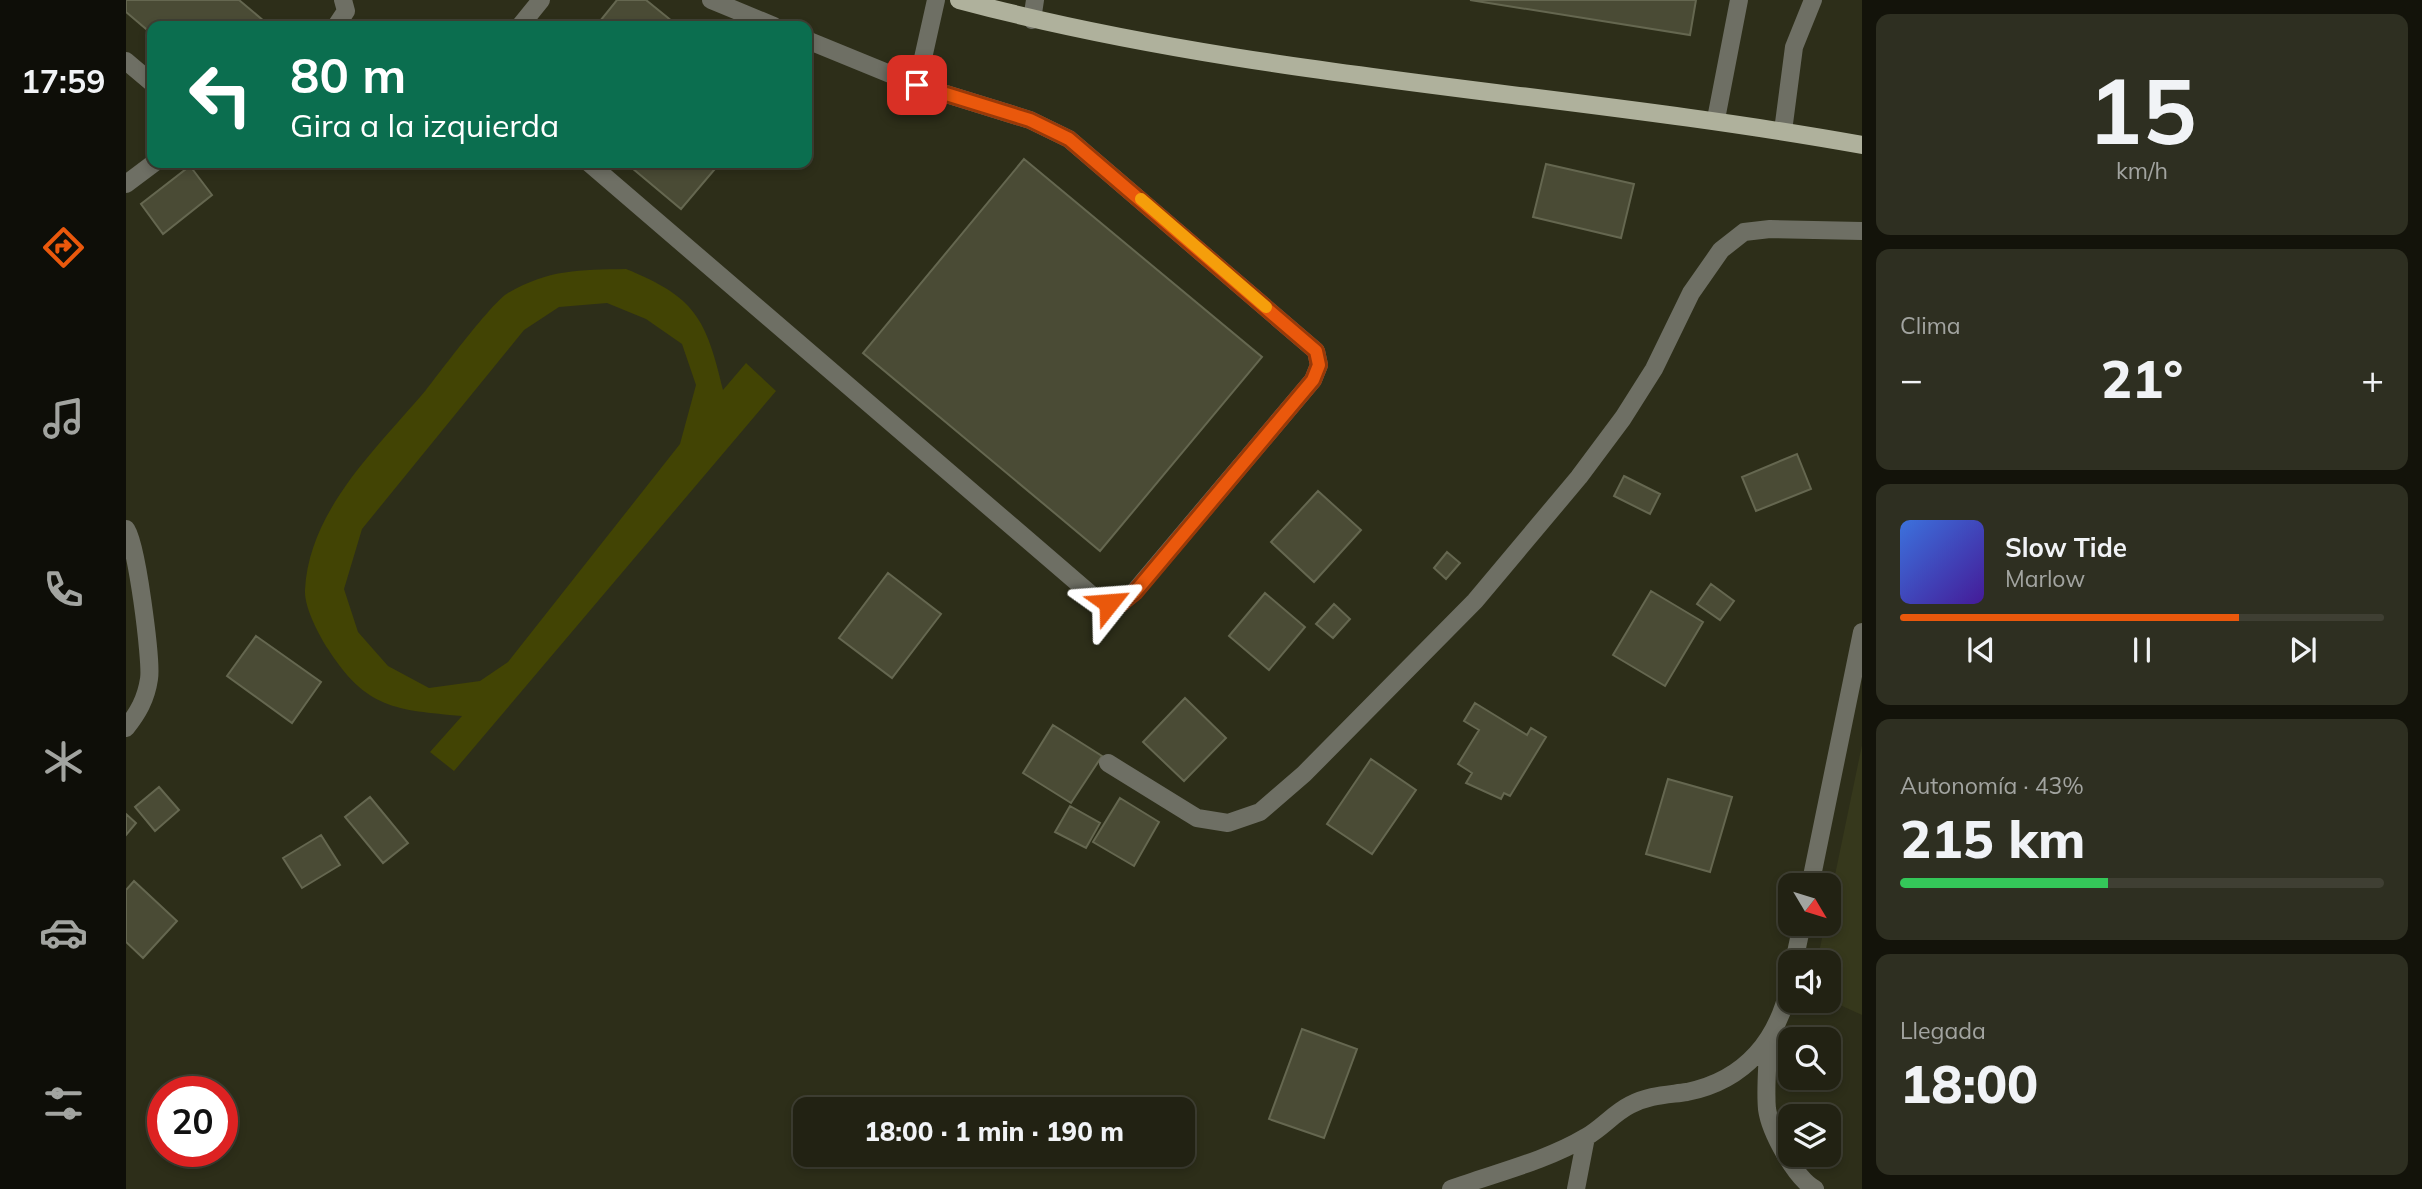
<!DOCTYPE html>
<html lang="es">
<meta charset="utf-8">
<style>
body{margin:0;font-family:Mulish,sans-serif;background:#2e2f21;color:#f1f3f6;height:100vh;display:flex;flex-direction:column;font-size:26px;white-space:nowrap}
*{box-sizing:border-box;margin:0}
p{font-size:23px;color:#a2a4a0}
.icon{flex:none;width:38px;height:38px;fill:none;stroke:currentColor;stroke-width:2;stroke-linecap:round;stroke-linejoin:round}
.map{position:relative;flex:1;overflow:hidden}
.side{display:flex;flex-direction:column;gap:14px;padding:14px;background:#13130a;width:560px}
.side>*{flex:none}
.banner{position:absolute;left:21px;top:21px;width:665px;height:147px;border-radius:14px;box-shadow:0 4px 10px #0003,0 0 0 2px #3f3f33;background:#0b6e4f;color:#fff;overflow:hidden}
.needle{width:46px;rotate:128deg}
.controls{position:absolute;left:1652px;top:873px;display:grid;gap:14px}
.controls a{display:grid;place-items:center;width:63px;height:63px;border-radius:14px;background:#222213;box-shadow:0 4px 10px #0003,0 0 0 2px #3f3f33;font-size:35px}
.speed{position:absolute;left:21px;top:1076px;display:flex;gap:14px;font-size:35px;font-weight:700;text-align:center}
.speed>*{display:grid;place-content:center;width:91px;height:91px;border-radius:50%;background:#222213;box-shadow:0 4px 10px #0003,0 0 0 2px #3f3f33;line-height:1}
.speed .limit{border:10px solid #d22;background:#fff;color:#111}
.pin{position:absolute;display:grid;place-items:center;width:60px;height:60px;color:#fff;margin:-30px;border-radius:14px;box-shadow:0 4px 10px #0006}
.me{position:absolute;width:77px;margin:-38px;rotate:62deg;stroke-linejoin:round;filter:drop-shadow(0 0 5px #0008)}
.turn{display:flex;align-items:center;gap:24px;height:147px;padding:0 28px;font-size:32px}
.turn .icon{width:91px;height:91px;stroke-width:2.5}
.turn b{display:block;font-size:49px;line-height:60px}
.big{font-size:52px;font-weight:800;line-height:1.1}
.side .card{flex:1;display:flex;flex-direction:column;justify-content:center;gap:10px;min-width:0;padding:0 24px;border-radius:14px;background:#2e2f21}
.side .dial{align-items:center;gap:0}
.dial b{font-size:91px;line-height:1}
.song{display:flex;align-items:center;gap:21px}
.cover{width:84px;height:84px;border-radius:10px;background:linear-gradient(135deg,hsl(220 70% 55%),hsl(260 70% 35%))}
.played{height:7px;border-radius:4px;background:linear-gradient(90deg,#ea580c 70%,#3f3f33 70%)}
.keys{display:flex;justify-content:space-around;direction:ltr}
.heat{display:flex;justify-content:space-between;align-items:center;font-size:38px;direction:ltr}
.charge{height:10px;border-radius:5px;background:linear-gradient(90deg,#34c759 43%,#3f3f33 0)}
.trip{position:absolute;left:667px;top:1097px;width:402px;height:70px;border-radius:14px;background:#222213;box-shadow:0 4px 10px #0003,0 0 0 2px #3f3f33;font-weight:800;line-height:70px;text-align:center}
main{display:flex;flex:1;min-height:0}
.menu{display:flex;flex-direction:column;width:126px;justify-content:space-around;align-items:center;background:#0e0e08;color:#a2a4a0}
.menu .icon{width:49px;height:49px}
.menu .on{color:#ea580c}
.menu b{font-size:32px;color:#f1f3f6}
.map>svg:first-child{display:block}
.built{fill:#36381c}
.green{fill:#424404;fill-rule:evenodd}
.building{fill:#4a4b35;stroke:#656750;stroke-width:2}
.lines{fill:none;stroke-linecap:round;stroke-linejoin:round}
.minor{stroke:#6e6f64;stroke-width:18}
.major{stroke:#afb19c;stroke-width:18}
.route-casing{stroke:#983908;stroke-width:18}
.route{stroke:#ea580c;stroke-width:12}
.slow{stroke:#f59e0b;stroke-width:12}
</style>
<main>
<nav class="menu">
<b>17:59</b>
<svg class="icon on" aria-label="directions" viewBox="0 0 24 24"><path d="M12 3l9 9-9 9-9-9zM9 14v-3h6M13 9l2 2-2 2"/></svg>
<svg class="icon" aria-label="music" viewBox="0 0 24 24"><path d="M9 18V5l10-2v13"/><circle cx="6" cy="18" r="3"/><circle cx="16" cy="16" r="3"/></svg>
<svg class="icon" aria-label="phone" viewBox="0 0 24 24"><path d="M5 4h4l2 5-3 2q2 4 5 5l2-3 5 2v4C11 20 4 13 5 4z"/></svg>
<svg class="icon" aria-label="climate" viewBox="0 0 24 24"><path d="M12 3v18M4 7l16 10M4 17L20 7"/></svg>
<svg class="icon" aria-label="car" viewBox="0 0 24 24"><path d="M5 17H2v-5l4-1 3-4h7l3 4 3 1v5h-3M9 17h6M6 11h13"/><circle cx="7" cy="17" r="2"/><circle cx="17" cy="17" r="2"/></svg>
<svg class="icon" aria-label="filters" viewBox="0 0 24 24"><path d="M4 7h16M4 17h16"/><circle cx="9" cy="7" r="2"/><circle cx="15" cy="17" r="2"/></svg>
</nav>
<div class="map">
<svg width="1736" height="1189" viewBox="0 0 1736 1189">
<rect width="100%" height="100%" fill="#2d2e19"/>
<path class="built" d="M1736,745V1015L1703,1000V962H1691L1699,924H1703V904Z"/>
<path class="green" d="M500,269C569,297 580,318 597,390L620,363L650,391L328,771L304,752L336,716C270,710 240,709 202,649C193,635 178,607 179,590C183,510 251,448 300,390C315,371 366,302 382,293C424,269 453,270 500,269ZM481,303L520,319L556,344L570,385L554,444L382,662L354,681L303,688L262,666L232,632L218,589L236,529L398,330L433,307Z"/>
<path class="building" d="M0,0H113L138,21L133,26H26V34L0,12Z
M491,0H520L552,26H470Z
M1344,0H1570L1564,35Z
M898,159L1136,357L974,551L737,353Z
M500,163H594L555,209Z
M1420,164L1508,184L1495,238L1407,217Z
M64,166L86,195L37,234L15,204Z
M1671,454L1685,489L1630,511L1616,477Z
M1498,476L1534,494L1524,514L1488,496Z
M1192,491L1235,530L1188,582L1145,542Z
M1321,552L1334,563L1320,579L1308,568Z
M762,573L815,614L766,678L713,638Z
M1585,584L1608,601L1594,620L1571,604Z
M1525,591L1577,622L1539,686L1487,655Z
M1139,593L1179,627L1143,670L1103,636Z
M1208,604L1224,619L1207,638L1190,624Z
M130,636L195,682L166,723L101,676Z
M1059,698L1100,738L1058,781L1017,742Z
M1349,703L1401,735L1405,728L1420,737L1384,796L1378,793L1375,799L1340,783L1346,773L1332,764L1353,730L1338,721Z
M927,725L976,756L945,803L897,773Z
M1245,759L1290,790L1246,854L1201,824Z
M1542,779L1606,797L1584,872L1520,854Z
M33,787L53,810L29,831L9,807Z
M244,797L282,843L257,863L219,817Z
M994,798L1033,822L1008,866L967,842Z
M944,806L974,823L960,848L929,832Z
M0,814L10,823L0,835Z
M195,835L214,865L176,888L157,858Z
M8,881L51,921L17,958L0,942V890Z
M1176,1029L1231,1049L1198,1138L1143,1119Z"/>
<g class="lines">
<path class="minor" d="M585,0L648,26
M906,20L909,0
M210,26L220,11L217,0
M394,26L415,0
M0,61L26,83
M791,85L810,0
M1590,119L1613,0
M1657,131L1668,47L1687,0
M463,163L968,597L994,604L1009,591L1187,380L1193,365L1190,351L943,139L904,120L791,85L681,40
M0,184L28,163
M0,529C10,538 26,662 23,679C20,699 12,713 0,728
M982,763L1071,818L1102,823L1134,812L1178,774L1349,601L1453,477L1497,418L1528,369L1565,293L1595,250L1618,232L1644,229L1736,231
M1684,886L1736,632
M1668,962L1676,924
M1642,1042C1642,1064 1639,1088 1641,1109C1644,1132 1670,1179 1689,1189
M1325,1189C1369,1173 1420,1161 1460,1137C1476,1128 1488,1113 1504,1105C1523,1095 1540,1095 1561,1092C1620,1080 1653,1039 1664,982
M1450,1189L1460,1137"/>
<path class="major" d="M833,0C1128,79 1436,91 1736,145"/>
</g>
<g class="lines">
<defs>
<path id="route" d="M791,85L904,120L943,139L1190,351L1193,365L1187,380L1009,592L994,604L983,603"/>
</defs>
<use href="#route" class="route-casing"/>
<use href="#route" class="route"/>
<path class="slow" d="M1015,199L1140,307"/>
</g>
</svg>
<div class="controls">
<a><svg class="needle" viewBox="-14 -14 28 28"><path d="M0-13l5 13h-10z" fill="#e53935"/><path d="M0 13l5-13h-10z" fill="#a2a4a0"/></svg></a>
<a><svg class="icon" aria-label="sound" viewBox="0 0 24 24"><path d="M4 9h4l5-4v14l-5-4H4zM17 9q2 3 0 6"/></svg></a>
<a><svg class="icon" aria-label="search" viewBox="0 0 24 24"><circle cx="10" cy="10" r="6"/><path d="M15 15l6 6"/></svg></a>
<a><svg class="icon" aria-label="layers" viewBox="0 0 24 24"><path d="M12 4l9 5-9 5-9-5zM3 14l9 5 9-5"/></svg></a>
</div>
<div class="speed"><div class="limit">20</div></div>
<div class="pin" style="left:791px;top:85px;background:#d93025"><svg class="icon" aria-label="arrive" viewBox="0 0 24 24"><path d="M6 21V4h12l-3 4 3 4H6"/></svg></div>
<svg class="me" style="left:983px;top:603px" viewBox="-20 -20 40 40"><path d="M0-17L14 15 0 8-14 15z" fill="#ea580c" stroke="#fff" stroke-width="4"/></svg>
<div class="trip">18:00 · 1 min · 190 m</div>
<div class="banner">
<div class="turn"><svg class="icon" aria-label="left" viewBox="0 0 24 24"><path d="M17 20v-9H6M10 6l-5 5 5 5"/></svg><div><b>80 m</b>Gira a la izquierda</div></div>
</div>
</div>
<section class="side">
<div class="card dial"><b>15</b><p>km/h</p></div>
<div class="card"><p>Clima</p>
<div class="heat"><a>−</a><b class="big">21°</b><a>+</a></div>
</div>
<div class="card">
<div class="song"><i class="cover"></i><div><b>Slow Tide</b><p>Marlow</p></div></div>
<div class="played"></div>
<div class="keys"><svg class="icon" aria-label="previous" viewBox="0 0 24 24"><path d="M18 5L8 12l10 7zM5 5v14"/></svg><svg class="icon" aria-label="pause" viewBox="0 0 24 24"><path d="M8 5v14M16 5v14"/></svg><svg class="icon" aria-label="next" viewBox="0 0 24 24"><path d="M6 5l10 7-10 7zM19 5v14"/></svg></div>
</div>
<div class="card"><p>Autonomía · 43%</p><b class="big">215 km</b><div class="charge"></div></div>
<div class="card"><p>Llegada</p><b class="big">18:00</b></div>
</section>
</main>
